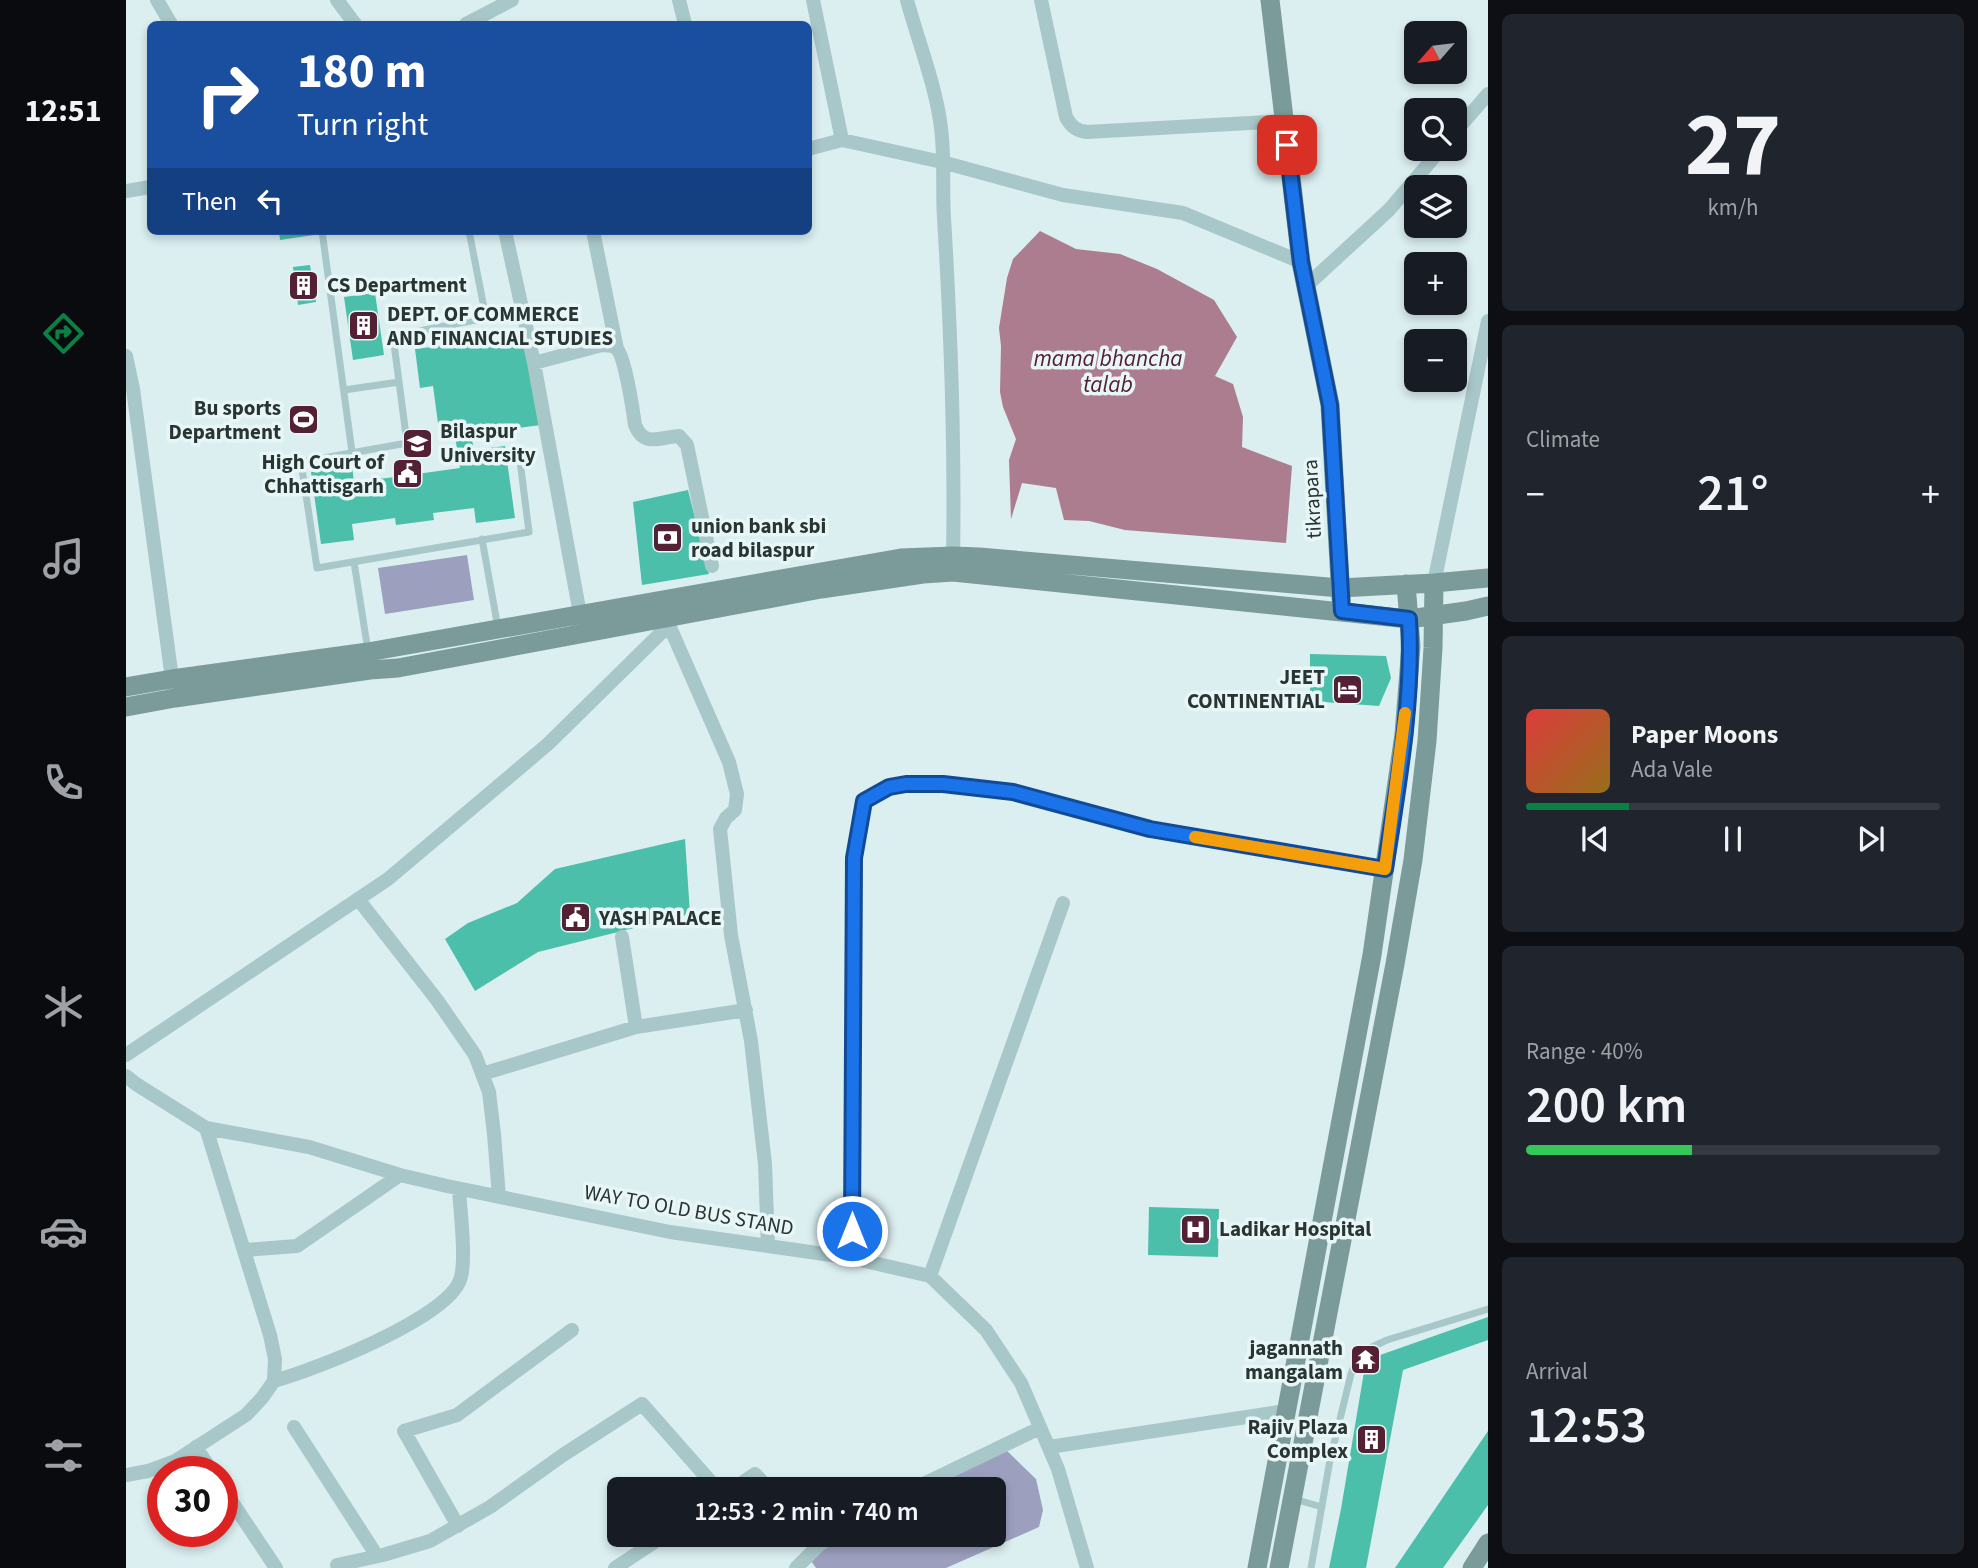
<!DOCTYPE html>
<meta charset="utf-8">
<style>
body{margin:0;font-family:"Source Sans 3",sans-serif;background:#20242c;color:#f1f3f6;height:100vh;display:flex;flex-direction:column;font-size:26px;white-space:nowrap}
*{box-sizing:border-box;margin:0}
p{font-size:23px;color:#9ea1a6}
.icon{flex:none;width:38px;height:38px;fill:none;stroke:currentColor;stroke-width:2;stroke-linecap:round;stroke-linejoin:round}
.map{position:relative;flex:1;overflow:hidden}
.sheet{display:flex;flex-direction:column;gap:14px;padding:14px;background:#0d0f14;width:490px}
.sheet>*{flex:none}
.banner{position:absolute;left:21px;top:21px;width:665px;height:214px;border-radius:10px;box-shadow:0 4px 10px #0003;background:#1a4fa0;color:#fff;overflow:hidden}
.needle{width:46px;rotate:242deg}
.controls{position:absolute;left:1278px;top:21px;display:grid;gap:14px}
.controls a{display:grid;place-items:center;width:63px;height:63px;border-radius:10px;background:#171b24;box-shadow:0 4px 10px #0003;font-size:35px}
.speed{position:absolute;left:21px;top:1456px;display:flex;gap:14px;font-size:35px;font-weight:700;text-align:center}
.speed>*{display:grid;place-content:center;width:91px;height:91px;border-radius:50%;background:#171b24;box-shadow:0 4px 10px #0003;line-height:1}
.speed .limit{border:10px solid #d22;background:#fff;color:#111}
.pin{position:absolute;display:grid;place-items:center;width:60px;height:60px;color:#fff;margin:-30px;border-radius:14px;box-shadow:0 4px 10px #0006}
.me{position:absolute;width:77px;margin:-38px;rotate:0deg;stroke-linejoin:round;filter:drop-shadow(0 0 5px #0008)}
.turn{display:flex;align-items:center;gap:24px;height:147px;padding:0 35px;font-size:32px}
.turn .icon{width:91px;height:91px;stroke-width:2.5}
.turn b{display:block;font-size:49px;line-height:60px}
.then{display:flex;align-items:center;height:66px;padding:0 35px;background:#0003;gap:14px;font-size:26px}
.big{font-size:52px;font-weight:600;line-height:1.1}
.sheet .card{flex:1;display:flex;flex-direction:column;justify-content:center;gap:10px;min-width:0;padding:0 24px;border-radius:10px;background:#20242c}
.sheet .dial{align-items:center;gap:0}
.dial b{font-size:91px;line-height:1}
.song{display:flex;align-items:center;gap:21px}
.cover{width:84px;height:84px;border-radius:10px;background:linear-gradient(135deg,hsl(0 70% 55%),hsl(40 70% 35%))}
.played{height:7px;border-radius:4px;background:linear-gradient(90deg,#0b8043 25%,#363941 25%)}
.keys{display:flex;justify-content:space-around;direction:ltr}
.heat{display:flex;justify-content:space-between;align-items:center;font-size:38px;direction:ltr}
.charge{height:10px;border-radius:5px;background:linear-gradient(90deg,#34c759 40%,#363941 0)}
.trip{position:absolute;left:481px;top:1477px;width:399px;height:70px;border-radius:10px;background:#171b24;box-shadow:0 4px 10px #0003;font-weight:600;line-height:70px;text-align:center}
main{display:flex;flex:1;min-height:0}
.menu{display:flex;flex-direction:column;width:126px;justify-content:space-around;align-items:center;background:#090b0e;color:#9ea1a6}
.menu .icon{width:49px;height:49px}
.menu .active{color:#0b8043}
.menu b{font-size:32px;color:#f1f3f6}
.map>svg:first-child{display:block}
.green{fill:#9ca0be}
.water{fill:#ac7c8f}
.building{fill:#4bbfa9}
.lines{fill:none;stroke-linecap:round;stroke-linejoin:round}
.lane{stroke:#a8c7c8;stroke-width:7}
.street{stroke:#a8c7c8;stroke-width:14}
.secondary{stroke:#7a9b99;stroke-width:19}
.route-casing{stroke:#114b97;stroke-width:18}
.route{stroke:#1a73e8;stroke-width:12}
.slow{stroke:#f59e0b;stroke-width:12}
.labels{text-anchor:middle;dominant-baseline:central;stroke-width:7;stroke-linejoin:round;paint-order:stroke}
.poi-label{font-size:21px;font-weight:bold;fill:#283533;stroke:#e8f6f8;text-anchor:start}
.street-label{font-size:21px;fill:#283533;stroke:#e8f6f8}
.water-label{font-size:23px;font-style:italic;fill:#542033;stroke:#e8f6f8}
</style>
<main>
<nav class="menu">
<b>12:51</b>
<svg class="icon active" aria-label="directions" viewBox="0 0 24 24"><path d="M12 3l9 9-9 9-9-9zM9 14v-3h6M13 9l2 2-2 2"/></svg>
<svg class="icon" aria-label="music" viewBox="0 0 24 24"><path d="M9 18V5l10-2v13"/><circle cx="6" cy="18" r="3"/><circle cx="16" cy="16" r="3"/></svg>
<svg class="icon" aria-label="phone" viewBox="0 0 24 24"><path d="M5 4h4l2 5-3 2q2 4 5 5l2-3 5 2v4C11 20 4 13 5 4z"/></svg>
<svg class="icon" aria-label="climate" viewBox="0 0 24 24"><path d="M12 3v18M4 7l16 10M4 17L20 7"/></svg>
<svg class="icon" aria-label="car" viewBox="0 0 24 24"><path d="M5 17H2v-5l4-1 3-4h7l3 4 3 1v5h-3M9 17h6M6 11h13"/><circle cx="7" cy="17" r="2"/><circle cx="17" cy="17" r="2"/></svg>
<svg class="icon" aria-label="filters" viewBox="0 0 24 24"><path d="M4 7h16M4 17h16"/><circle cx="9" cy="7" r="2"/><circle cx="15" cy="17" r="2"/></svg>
</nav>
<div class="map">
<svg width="1362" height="1568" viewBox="0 0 1362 1568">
<rect width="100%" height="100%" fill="#dbeef0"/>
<path class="green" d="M341,555L348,600L259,614L252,568Z
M880,1450L910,1479L917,1510L913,1527L820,1568H690L685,1561L710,1535H868V1489H796Z"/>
<path class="water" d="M914,231L950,249L994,254L1031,269L1088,300L1111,337L1089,376L1107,384L1117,417L1116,447L1166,466L1160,543L999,530L963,521L938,520L930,488L896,483L885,519L883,460L890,439L877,407L874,392L875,346L873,328L881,278L887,259Z"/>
<path class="building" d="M153,231H188V235L154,240Z
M184,265L190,302L172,305L167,267Z
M249,293L258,355L227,360L218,297Z
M397,336L415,425L345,434L348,450L379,446L389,518L350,523L348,508L307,513L308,520L270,525L269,518L226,524L228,540L195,544L185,472L226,466L228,482L269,477L267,463L289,460L291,474L334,468L329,436L314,438L307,386L294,388L289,349Z
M562,490L583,574L516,585L507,502Z
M1184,654L1260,656L1265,678L1253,706L1184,701Z
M559,839L564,914L412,952L349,991L319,939L342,923L391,903L429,869Z
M1023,1207L1093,1209L1092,1257L1022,1255Z
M1362,1317V1340L1277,1370L1240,1568H1203L1215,1509L1240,1360Z
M1362,1431V1505L1317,1568H1269Z"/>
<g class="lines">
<path class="lane" d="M196,231L226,452
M343,231L360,318L267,336L281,443L175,462L191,568L403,532L394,461
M218,390L273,382
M356,539L372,628
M228,562L242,651
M1168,1499L1196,1507
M1185,1568L1204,1460L1225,1374L1231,1359L1244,1348L1261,1340L1362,1309"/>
<path class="street" d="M31,0L45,24
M211,0L229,24
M553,0L559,24
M687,0L716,140L816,162L937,195L1057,213L1175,262
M781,0C792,41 810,86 815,128C819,158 816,189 818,218C825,333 829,448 827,563
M915,0L940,117C945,126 950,131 961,132L1158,121
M340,24L386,0
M1328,133L1362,94
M682,149L716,140
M0,191L24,187
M379,231L408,363L454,614
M467,231L491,349
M1179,287L1263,210L1315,149
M0,356L7,389L47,686
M408,363L476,345C481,345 487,345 491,349C499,357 507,411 509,425C518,448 534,437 553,436L561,445L586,566
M1308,583L1362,321
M543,625L603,762L611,794L609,810L600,818L594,829L605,935L625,1041L639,1164L642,1246
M232,899L311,1000L349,1055L363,1092L368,1134L373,1197
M496,937L510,1027
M0,1055L262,879L422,744L543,625L549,616
M356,1074L510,1027L620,1010
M0,1076L10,1084L80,1128L183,1147L274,1175L321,1186L544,1232L726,1258L804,1276L860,1330L895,1383L932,1469L961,1568
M119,1250L171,1246L274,1175
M726,1258L728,858L738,801L763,787L780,784H817L887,792L1024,829L1259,869
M804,1276L937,903
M148,1381C188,1370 320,1319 334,1280C341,1262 334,1210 333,1189
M168,1427L251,1556
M70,1447L86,1472
M923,1447L1160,1411
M0,1475L22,1471L49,1461L120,1415L136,1398L148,1381L149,1359L144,1335L80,1128
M96,1487L150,1568
M607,1489L629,1474L643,1489
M787,1489L914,1428
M332,1526L278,1431L331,1415L446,1330
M213,1568L211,1565L257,1555L304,1541L364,1507L437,1455L516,1404L591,1489
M489,1568L539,1535
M670,1568L693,1545L707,1535"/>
<path class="secondary" d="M1144,0L1175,262L1204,405L1215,599
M0,687L46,679L242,652L775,558L827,556L853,557L1214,588L1308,583L1362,578
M0,707L49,698L244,670L272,668L695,589L797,574L827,572L1283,619L1340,611L1362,606
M1131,1568L1246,955L1278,734L1285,646L1280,584
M1153,1568L1269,964L1287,860L1301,741L1307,648L1308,583
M1346,1568L1362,1543"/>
</g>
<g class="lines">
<defs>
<path id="route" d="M726,1231L728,858L738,801L763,787L780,784H817L887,792L1024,829L1259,869C1271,791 1288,698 1283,619L1216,611L1204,405L1175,262L1161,145"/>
</defs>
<use href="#route" class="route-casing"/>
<use href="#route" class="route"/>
<path class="slow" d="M1069,837L1259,869L1279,713"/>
</g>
<defs>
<symbol id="building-square" viewBox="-11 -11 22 22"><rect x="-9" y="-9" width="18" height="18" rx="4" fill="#542033" stroke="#e8f6f8"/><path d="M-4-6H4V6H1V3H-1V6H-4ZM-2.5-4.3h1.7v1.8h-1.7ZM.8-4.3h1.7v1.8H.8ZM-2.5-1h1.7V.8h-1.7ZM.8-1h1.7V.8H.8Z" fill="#fff"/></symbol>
<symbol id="stadium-square" viewBox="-11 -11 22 22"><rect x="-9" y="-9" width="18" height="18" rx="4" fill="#542033" stroke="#e8f6f8"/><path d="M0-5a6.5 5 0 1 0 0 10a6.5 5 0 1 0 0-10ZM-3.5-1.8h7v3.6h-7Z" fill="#fff"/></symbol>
<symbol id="university-square" viewBox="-11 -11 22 22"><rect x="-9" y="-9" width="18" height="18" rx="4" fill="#542033" stroke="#e8f6f8"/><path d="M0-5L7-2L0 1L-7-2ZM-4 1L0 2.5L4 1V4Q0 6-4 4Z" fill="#fff"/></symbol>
<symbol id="civic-square" viewBox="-11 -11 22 22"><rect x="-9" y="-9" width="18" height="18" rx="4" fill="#542033" stroke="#e8f6f8"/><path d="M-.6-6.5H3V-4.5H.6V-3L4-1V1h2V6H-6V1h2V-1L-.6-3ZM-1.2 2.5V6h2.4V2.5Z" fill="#fff"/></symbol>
<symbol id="bank-square" viewBox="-11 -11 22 22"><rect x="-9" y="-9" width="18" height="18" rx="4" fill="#542033" stroke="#e8f6f8"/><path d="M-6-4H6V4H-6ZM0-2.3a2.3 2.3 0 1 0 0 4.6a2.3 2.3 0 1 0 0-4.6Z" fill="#fff"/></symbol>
<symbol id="hotel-square" viewBox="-11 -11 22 22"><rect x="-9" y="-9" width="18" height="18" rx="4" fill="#542033" stroke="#e8f6f8"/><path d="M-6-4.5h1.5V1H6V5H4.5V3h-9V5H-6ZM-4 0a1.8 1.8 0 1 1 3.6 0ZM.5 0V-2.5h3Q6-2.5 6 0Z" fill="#fff"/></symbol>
<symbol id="hospital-square" viewBox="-11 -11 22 22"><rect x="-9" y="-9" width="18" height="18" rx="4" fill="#542033" stroke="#e8f6f8"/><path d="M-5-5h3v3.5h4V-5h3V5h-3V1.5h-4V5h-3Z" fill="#fff"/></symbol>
<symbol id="temple-square" viewBox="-11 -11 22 22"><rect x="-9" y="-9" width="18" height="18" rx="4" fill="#542033" stroke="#e8f6f8"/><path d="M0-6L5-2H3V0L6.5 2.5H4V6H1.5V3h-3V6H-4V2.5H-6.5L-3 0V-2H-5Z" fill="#fff"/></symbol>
</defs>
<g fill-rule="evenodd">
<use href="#building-square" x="160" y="268" width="35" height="35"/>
<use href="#building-square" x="220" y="308" width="35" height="35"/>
<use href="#stadium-square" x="160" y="402" width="35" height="35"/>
<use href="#university-square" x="274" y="426" width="35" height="35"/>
<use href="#civic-square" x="264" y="456" width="35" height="35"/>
<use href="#bank-square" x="524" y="520" width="35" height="35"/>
<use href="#hotel-square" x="1204" y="672" width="35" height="35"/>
<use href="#civic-square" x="432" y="900" width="35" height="35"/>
<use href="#hospital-square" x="1052" y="1212" width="35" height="35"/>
<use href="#temple-square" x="1222" y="1342" width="35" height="35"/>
<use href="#building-square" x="1228" y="1422" width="35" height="35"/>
</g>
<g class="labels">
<g class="poi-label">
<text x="201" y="285">CS Department</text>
<text x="261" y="314">DEPT. OF COMMERCE<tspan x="261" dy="24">AND FINANCIAL STUDIES</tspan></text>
<text x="155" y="408" text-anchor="end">Bu sports<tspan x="155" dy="24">Department</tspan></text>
<text x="314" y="431">Bilaspur<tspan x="314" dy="24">University</tspan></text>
<text x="258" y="462" text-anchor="end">High Court of<tspan x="258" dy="24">Chhattisgarh</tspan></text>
<text x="565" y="526">union bank sbi<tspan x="565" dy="24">road bilaspur</tspan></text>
<text x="1199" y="677" text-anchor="end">JEET<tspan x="1199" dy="24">CONTINENTIAL</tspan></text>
<text x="473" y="918">YASH PALACE</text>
<text x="1093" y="1229">Ladikar Hospital</text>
<text x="1217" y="1348" text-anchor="end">jagannath<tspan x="1217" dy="24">mangalam</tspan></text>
<text x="1222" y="1427" text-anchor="end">Rajiv Plaza<tspan x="1222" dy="24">Complex</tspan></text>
</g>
<g class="street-label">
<text transform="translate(1186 499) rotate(-93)">tikrapara</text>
<text transform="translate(563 1210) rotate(10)">WAY TO OLD BUS STAND</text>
</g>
<g class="water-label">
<text x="982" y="358">mama bhancha<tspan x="982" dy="26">talab</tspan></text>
</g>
</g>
</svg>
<div class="controls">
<a><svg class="needle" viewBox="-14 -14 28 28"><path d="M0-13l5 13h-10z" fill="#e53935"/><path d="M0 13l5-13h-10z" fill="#9ea1a6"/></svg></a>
<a><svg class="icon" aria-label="search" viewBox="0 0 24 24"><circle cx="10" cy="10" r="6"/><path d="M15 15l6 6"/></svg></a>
<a><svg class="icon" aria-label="layers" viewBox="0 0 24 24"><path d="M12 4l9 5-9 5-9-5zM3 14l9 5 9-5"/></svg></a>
<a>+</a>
<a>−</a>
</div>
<div class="speed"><div class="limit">30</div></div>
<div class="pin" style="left:1161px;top:145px;background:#d93025"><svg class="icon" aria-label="arrive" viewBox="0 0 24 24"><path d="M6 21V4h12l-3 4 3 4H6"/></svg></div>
<svg class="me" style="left:726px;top:1231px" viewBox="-20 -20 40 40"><circle r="17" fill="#1a73e8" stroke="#fff" stroke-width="3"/><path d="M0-11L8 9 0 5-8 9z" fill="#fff"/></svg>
<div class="trip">12:53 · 2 min · 740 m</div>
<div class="banner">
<div class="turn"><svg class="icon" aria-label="right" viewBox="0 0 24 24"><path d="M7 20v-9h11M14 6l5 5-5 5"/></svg><div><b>180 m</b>Turn right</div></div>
<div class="then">Then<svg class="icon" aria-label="left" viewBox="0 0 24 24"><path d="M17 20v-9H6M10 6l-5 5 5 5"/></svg></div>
</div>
</div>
<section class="sheet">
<div class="card dial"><b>27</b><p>km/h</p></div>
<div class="card"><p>Climate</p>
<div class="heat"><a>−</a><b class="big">21°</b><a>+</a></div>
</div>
<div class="card">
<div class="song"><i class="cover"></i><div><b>Paper Moons</b><p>Ada Vale</p></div></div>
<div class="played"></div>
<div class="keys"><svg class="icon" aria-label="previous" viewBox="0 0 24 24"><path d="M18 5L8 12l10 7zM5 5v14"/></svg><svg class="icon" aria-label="pause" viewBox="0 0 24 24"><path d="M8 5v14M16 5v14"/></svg><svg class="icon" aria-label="next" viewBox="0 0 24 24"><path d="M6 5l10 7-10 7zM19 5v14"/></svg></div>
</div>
<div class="card"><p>Range · 40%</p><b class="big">200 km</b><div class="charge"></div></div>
<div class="card"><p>Arrival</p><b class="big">12:53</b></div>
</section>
</main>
